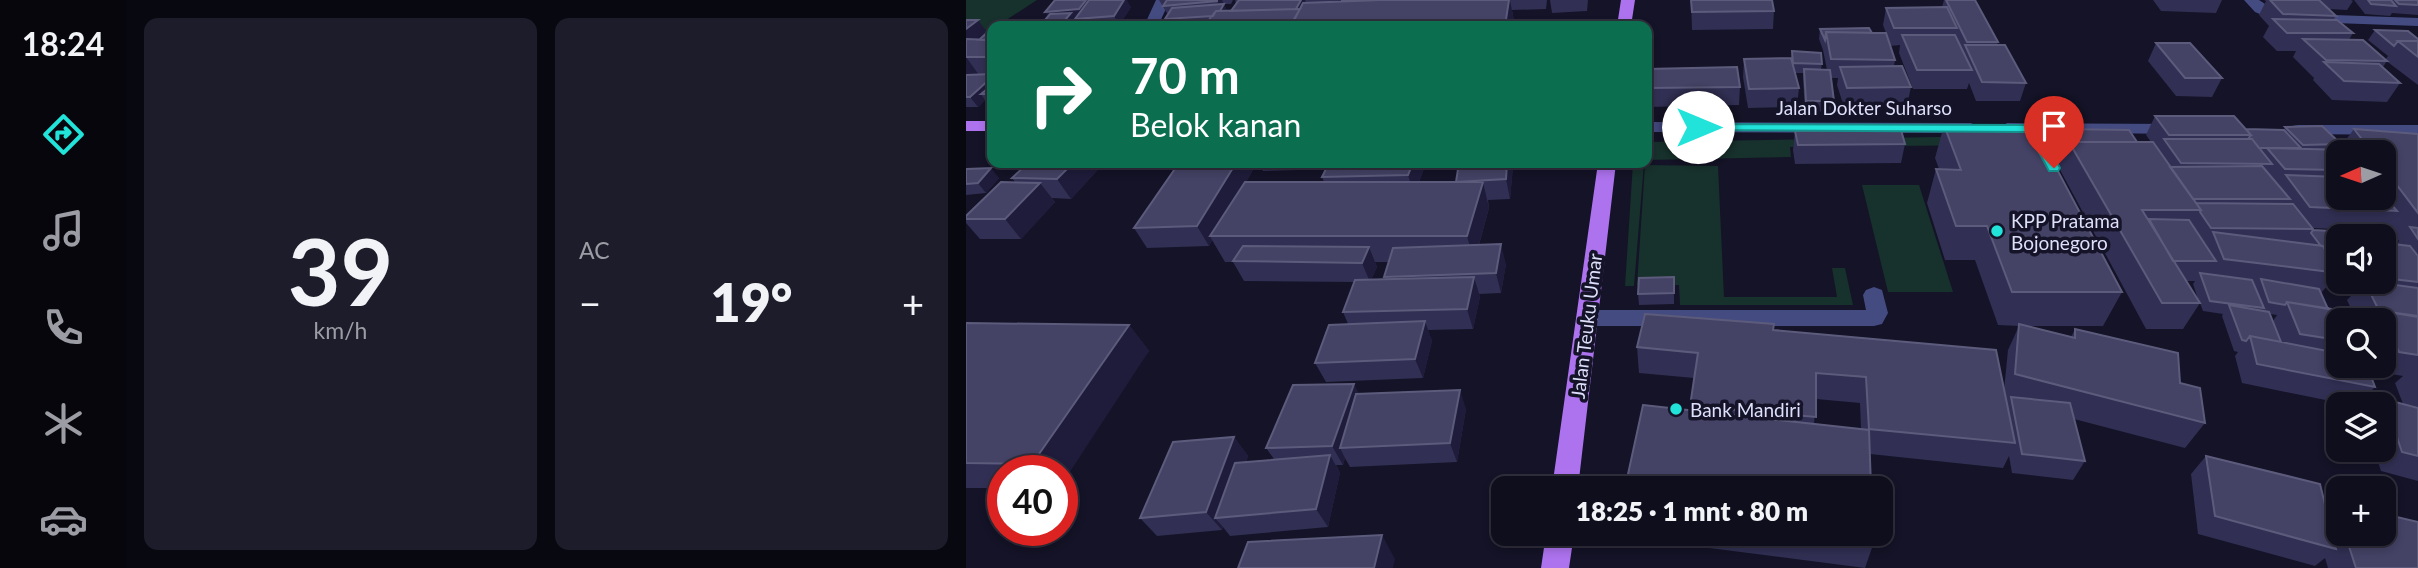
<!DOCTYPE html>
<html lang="id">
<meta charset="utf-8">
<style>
body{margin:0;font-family:Lato,sans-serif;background:#1d1c2a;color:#f1f3f6;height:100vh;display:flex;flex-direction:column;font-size:26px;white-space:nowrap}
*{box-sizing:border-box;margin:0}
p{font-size:23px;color:#9b9ca4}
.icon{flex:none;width:38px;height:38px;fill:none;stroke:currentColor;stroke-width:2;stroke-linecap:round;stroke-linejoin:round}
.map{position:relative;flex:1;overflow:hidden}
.sheet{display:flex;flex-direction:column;gap:18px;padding:18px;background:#080810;width:840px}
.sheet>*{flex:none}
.guide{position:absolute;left:21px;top:21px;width:665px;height:147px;border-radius:14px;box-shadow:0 4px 10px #0003,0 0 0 2px #2f2e3b;background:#0b6e4f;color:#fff;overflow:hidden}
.needle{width:46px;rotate:267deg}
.fabs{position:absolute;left:1360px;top:140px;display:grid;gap:14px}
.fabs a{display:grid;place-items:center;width:70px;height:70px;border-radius:14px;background:#0f0e1d;box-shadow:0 4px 10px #0003,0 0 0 2px #2f2e3b;font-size:35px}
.speed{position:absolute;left:21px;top:455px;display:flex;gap:14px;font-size:35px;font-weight:700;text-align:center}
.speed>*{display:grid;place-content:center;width:91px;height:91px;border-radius:50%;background:#0f0e1d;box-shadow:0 4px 10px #0003,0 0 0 2px #2f2e3b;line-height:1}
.speed .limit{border:10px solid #d22;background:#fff;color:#111}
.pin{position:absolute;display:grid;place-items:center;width:60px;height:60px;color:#fff;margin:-72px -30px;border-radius:50% 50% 50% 0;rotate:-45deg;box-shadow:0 0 7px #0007}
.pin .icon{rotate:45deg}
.me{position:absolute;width:77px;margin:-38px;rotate:90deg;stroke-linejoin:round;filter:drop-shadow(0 0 5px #0008)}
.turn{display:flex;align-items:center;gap:24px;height:147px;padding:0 28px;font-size:32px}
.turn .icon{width:91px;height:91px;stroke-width:2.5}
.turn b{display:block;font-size:49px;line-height:60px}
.big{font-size:52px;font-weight:800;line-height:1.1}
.sheet .card{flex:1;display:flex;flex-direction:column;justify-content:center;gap:10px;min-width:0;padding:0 24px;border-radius:14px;background:#1d1c2a}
.sheet .dial{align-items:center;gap:0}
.dial b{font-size:91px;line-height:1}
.heat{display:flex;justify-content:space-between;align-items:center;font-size:38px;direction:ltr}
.sheet .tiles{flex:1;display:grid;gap:18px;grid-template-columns:repeat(2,1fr)}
.trip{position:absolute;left:525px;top:476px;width:402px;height:70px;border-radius:14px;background:#0f0e1d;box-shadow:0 4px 10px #0003,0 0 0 2px #2f2e3b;font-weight:800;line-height:70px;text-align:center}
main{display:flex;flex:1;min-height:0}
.menu{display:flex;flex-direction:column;width:126px;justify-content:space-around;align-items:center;background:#06060c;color:#9b9ca4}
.menu .icon{width:49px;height:49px}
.menu .selected{color:#21e3da}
.menu b{font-size:32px;color:#f1f3f6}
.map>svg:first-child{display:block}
.green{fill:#17312c}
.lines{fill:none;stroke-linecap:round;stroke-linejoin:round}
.minor{fill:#444b81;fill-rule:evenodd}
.major{fill:#ad72ee;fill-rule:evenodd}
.wall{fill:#312f53;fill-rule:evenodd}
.shaded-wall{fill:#1e1c3a}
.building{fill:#444265;stroke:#5c5b7c;stroke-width:2}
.route{fill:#21e3da;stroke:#15948e;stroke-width:2}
.poi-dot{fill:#21e3da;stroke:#141327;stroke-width:2.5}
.labels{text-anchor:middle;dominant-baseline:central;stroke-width:7;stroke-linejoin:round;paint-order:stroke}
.street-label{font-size:19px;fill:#dedffb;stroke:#141327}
.poi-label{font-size:19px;fill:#dedffb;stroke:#141327;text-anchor:start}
</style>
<main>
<nav class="menu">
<b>18:24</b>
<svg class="icon selected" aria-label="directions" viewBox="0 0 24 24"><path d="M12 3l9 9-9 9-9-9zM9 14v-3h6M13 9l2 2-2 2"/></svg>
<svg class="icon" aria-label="music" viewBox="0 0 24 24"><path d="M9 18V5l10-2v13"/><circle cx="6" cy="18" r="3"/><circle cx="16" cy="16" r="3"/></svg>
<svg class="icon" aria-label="phone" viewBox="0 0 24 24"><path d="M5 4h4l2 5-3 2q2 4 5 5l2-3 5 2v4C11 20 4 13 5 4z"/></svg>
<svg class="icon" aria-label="climate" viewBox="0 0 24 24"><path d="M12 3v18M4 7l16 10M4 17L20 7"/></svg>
<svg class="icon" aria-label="car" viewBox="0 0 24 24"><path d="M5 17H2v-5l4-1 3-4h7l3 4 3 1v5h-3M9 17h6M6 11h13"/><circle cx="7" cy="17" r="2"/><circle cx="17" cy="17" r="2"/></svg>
</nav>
<section class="sheet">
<div class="tiles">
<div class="card dial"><b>39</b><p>km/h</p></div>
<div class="card"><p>AC</p>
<div class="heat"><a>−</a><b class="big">19°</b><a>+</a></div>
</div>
</div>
</section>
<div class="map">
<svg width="1452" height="568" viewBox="0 0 1452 568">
<rect width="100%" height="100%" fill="#141327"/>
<path class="green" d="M0,0H71L31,26H26V29L0,32Z
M1028,136L1033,145L824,147L825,157L681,160V142Z
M667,163H678L668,286H659Z
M679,165L752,166L758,297H871L866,268H879L887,305H714L713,285H671Z
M896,185H953L987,292H922Z"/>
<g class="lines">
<path class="minor" d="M190,0H204L192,26H178Z
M1278,0H1293L1313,13L1452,18V26L1310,21L1289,12Z
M681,122L1005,123L1013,128L1005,133L681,132Z
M1041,123L1212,124L1220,129L1212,134L1035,132L1033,128Z
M1332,125H1452V135L1326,134L1324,130L1326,126Z
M908,287L916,290L922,313L916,324L908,326H621L613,324L610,318L613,312L621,310H900L897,295L900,290Z"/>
<path class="major" d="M655,0H669L665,26H651Z
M0,121H26V131H0Z
M632,163H650L612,488H586Z
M580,534H608L603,568H575Z"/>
</g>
<path class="wall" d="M193,0H267L265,4H258L261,11H265L270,4L269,0H581L580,9L546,10L548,21L547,26H203L199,19L202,15Z
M584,0H622L621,11L586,13Z
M725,0H806L808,11L807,29L726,30Z
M978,0H1009L1032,42L1031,45L1060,83L1054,101H1010L1003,83L1001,89H947L933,53L934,45L924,46L929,60L928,66L945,87L941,106L878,107L871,85L872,78H865L868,101L866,112L839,111L837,79V73H829L833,88L831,107L782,108L777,77L778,59L825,58L826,51L856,64L855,69L861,70L857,50L853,39L854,29L920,33L917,25L920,8L976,7Z
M1187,0H1256L1250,13L1195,11Z
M1298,0H1385L1387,1L1381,10L1363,9L1370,16L1367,20L1387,33L1383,40L1421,61L1417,67L1434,83L1421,102L1366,100L1347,80L1348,78L1327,57L1330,51H1311L1297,37L1303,26L1293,15L1300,1Z
M1388,0H1452V15L1426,13L1424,16L1399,14Z
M165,7L153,25L114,26L110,20L111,22L82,17Z
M0,20L21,33L26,28V104H22L19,100L12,107H0Z
M1409,30L1452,39V85L1419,60L1422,56L1402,40Z
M1190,43L1256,78L1246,97L1210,96L1182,61Z
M681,69L774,87L773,105L681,107Z
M1189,116H1268L1280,129L1318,130L1319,127L1356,126L1375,144L1371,149H1373L1388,129L1452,134V481L1415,471L1408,450H1418V404H1413L1418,399L1437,404L1429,383L1437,376L1413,372L1411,366H1418V320H1372V366H1404L1402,367L1409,387L1392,404H1379L1276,383L1269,356L1272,352L1268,351L1256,316L1257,314L1237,311L1234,303L1217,329H1180L1093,168L1094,166L1085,149L1092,129L1163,130L1171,142H1185L1180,135ZM1372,152H1418V198H1372ZM1420,224L1433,241L1430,245L1420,234L1347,230V229L1346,228L1415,231ZM1372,236H1418V282H1372ZM1369,277L1380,296H1385L1381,300L1387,313L1362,309L1355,293ZM1220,281H1229L1227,284L1233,302ZM1304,314L1311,315L1307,321Z
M978,125L1156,292L1137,326H1058L1105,337L1109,329L1214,383L1239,423L1219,448L1108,419L1119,461L1107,480L1046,473L1043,456L1037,468L904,454L724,411L728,378L673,373L671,347L807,330L1038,390L1042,350L1053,326L1032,325L1009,260H979L961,203L970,169H973L969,158ZM850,399L894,403L895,429L848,424Z
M829,131L939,144L935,163L829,164L827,150Z
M59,163H138L105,199L86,198L89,202L55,239H14L0,223V216L49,182L46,178L60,164Z
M293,163H336L333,170L297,171Z
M363,163H460L453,182H490L547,166L544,199L522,200L523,208L513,245L540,264L535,293L513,294L514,297L507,329L462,330L466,341L457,378L360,382L349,363L382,324L377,312L388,282L278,281L267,262H259L246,240L243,246L181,248L168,228L288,168L280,182H358L356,177ZM409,262H423L418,277V280H405L411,267Z
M0,169L33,178L20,193L0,195Z
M708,277V304L673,305L672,294Z
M0,323L163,325L183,351L96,471H37V488H0Z
M393,394L500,409L491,462L384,467L379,458L377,465H370L374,473L362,527L264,536L257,527L256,530L191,536L174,518L268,437L282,456L280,462L308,459L300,448Z
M1240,456L1361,510L1369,503L1372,504V534H1418L1452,568H1362L1359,558L1349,566L1232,534L1225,474Z
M656,534H907V545L899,568L657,537Z"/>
<path class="shaded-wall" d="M100,0H153L127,6L119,19H109L111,22L108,26H94L85,22L79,12Z
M158,0H161L165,7L153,25L148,16Z
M251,0H256L262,13L256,25L255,10L251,1Z
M335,0H342H339L344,14L328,12Z
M543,0H544L548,21L547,26H539Z
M12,20L24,37L0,51V29Z
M0,57L13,75L0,86Z
M26,77V94H15L19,100L12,107L4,97Z
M107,163H138L105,199L91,179Z
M270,163H286L288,168L248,236H244L246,240L243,246L231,226Z
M330,163H336L333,170Z
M447,163H460L448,195L442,175Z
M541,163H546L547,166L544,199L540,179Z
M25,168L33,178L20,193L12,183Z
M517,182L523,208L508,262L501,236Z
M74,183L89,202L55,239L39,219Z
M535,244L540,264L535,293L530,273Z
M403,247L411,267L404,282L396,263Z
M508,277L514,297L507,329L501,309Z
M459,321L466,341L457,378L449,359Z
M163,325L183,351L96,484V471H73L66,464Z
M388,384L398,403L374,448L379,458L377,465L366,446Z
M494,390L500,409L491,462L484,443Z
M268,437L282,456L260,517L249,518L257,527L256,530L240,512Z
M364,455L374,473L362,527L350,509Z
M416,535L429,559L427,568H408Z"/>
<path class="building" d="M89,0H120L113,9L79,12Z
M123,0H158L148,16L109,19Z
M201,0H251V1L197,6Z
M273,0H335L330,9L265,11Z
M376,0H416L376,1Z
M415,0H543L539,26H325L337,3Z
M725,0H806L808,11L726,12Z
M980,0H1009L1032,42H1001Z
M1304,0H1353L1370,16L1317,14Z
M1402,0H1425L1430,6L1405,4Z
M1429,0H1452V5L1433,4Z
M258,4L254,11H250L247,16L199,19L206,8Z
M981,7L991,28H928L920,8Z
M334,9L324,26H238L250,11Z
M105,13L94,26H74L84,14Z
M1307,19L1371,20L1387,33H1321Z
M0,20H12L0,29Z
M26,28V40H13Z
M903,28L906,33L860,32L859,40L854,29Z
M1409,30L1442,31L1452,39V41H1432L1428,46Z
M860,32L920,33L929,60L865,59Z
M936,35H989L1006,70H951Z
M0,39L26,40V57H0Z
M1337,39L1397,40L1421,61L1360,60Z
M1432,41H1452V57Z
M1190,43H1224L1256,78H1219Z
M999,45H1039L1060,83L1016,82Z
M826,51L855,53L856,64L827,63Z
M825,58L833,88L783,89L778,59Z
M1358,62L1413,64L1434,83L1378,81Z
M936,66L945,87L881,88L874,67Z
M771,67L774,87L681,88V69Z
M838,69L864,70L868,101H840Z
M26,74V77L4,97H0V75Z
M26,85V94H15Z
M1189,116H1268L1285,135H1203Z
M978,125L1068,126L1156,292H1046L1021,226H990L970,169L995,170Z
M1356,126L1375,144L1337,145L1319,127Z
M1092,129L1163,130L1171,142H1103L1101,146Z
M1280,129L1318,130L1335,148H1293L1286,139H1282L1285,135Z
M1388,129L1452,134V213L1418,168V152H1406Z
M935,130L939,144L832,145L829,131Z
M1198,139H1286L1306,164L1215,163Z
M1103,142H1187L1235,210H1176L1234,303H1196Z
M1301,148L1382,150L1384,152H1372V170L1319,169Z
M62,163H107L91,179L46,178Z
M213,163H270L231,226L168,228Z
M363,163H447L442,175L356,177Z
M493,163H541L540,179L490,182Z
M1296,166L1324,199H1227L1204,167Z
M25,168L12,183L0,184V169Z
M1320,175L1372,177V198H1418V196L1431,211L1344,207Z
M35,182L74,183L39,219H0V216Z
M279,182H517L501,236H244Z
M1230,203L1327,204L1347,229L1245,228L1234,212L1235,210Z
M1183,219L1223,220L1250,261H1207Z
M1444,227L1452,228V239Z
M1347,230L1420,234L1429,244L1418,243V236H1372V241L1367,247L1355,246L1345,233Z
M1247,232L1357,246L1372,273L1258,259Z
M1418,243L1444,246L1452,256V282L1418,278Z
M535,244L530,273L418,277L427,248Z
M277,246L403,247L396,263L267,261Z
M1234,273L1286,280L1298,308L1244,301Z
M508,277L501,309L377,312L389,280Z
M708,277V293L672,294L673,278Z
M1295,279L1353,289L1362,309L1321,302L1319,305L1303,302Z
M1399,282H1407L1452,288V316L1416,311L1452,317V355L1433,352Z
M1321,302L1404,315L1407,320H1372V340L1334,334Z
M1263,305L1303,312L1315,342L1284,336L1280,341L1276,340Z
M679,314L808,324L807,330L1030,350L1049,443L903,429L900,377L850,373V417L724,406L732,353L671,347Z
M459,321L449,359L349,363L363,325Z
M0,323L163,325L66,464L0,463Z
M1053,324L1109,338V329L1212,353L1214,383L1234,388L1239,423L1049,374Z
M1284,336L1372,353V366H1401L1409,387L1291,364Z
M388,384L366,446L300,448L327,385Z
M494,390L484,443L374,448L390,394Z
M1045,397L1104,403L1119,461L1056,454Z
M1418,399L1452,408V456L1436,452Z
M677,405L903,430L905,488H659Z
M268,437L240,512L174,518L207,442Z
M364,455L350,509L249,518L269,463Z
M1240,456L1354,484L1370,549L1249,516Z
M1418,514L1452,522V568H1390L1379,534H1418Z
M818,534H907V545Z
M416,535L408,568H272L282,542Z"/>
<path class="route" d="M732,124L1067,125L1073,128L1094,168L1092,171H1083L1062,132L727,130V125Z"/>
<g class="poi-dot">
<circle cx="1031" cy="231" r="7"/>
<circle cx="710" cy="409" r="7"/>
</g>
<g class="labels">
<g class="street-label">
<text x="898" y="107">Jalan Dokter Suharso</text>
<text transform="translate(620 326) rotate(-83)">Jalan Teuku Umar</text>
</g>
<g class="poi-label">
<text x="1045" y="220">KPP Pratama<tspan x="1045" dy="22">Bojonegoro</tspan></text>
<text x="724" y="409">Bank Mandiri</text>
</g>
</g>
</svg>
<div class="fabs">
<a><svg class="needle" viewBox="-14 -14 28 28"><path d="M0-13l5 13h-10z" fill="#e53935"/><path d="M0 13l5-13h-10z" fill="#9b9ca4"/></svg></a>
<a><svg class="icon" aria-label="sound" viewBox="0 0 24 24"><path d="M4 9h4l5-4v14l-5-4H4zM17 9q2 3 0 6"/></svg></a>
<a><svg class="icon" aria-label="search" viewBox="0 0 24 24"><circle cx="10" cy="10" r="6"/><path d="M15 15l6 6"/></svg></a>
<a><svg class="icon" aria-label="layers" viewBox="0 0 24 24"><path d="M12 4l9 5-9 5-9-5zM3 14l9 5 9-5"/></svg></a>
<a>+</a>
</div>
<div class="speed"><div class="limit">40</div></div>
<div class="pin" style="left:1088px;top:168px;background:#d93025"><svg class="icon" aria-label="arrive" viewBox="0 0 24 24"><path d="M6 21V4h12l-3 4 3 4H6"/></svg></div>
<svg class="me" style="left:732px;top:127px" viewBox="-20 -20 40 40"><circle r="19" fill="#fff"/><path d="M0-13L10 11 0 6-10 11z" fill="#21e3da"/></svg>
<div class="trip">18:25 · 1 mnt · 80 m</div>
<div class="guide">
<div class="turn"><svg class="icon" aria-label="right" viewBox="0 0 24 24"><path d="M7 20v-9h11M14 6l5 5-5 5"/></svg><div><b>70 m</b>Belok kanan</div></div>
</div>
</div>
</main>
